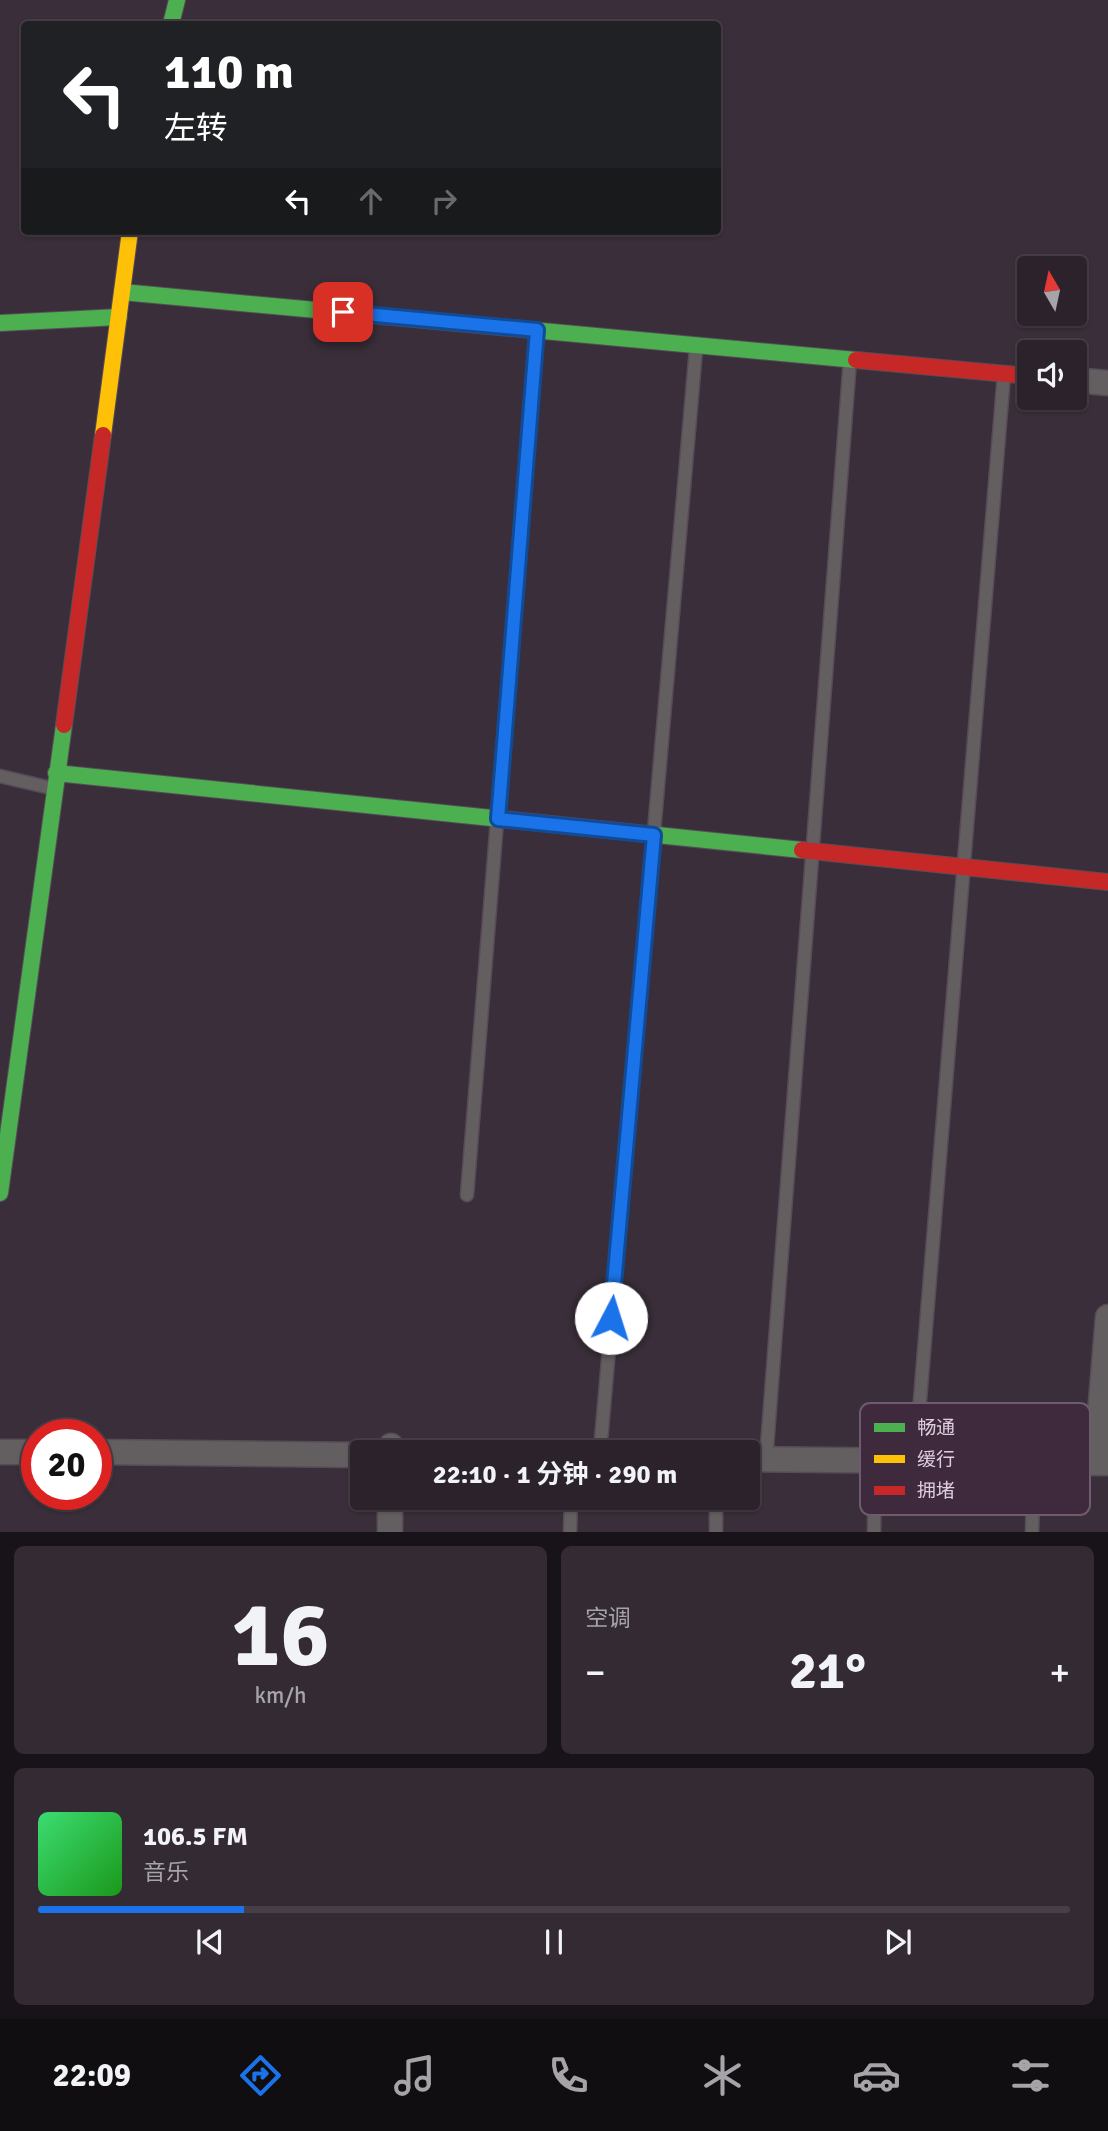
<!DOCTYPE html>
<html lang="zh">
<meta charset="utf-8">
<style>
body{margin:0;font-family:Signika,"Noto Sans SC",sans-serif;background:#332a33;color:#f1f3f6;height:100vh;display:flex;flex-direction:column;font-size:26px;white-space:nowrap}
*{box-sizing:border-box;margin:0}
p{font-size:23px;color:#a6a4a9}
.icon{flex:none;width:38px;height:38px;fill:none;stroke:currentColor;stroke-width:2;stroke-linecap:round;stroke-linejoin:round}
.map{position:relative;height:1532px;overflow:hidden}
.side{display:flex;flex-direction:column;gap:14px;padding:14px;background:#181318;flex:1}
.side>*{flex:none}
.hud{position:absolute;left:21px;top:21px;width:700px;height:214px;border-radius:7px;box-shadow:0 2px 5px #0004,0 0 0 2px #473f47;background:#202124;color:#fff;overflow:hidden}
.needle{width:46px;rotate:351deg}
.tools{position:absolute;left:1017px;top:256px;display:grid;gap:14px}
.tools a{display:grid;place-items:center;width:70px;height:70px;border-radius:7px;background:#2b222b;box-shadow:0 2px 5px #0004,0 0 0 2px #473f47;font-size:35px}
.speed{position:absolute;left:21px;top:1419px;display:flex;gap:14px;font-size:35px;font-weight:700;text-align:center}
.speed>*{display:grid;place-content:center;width:91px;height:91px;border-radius:50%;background:#2b222b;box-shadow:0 2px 5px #0004,0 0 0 2px #473f47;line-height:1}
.speed .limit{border:10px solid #d22;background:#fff;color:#111}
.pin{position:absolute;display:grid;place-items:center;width:60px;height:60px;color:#fff;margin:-30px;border-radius:14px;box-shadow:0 4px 10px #0006}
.me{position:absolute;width:77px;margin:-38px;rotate:5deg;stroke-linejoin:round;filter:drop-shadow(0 0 5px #0008)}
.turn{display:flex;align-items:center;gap:24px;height:147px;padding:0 28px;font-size:32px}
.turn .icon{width:91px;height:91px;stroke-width:2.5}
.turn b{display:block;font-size:49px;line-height:60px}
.lanes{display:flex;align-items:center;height:66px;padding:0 28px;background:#0003;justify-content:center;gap:35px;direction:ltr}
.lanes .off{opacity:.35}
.big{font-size:52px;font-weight:700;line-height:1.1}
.side .widget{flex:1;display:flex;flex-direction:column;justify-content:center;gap:10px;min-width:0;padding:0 24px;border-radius:10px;background:#332a33}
.side .dial{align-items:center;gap:0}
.dial b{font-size:91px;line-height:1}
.song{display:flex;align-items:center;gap:21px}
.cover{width:84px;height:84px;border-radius:10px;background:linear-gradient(135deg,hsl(140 70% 55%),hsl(120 70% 35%))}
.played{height:7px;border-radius:4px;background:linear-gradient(90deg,#1a73e8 20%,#473f47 20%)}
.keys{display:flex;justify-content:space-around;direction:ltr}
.heat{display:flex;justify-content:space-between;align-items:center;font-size:38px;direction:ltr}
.side .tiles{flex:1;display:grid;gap:14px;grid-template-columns:1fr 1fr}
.widget:last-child{grid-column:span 2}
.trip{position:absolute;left:350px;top:1440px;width:410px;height:70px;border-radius:7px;background:#2b222b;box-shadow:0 2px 5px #0004,0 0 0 2px #473f47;font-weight:700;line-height:70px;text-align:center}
.tab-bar{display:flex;height:112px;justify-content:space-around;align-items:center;background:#110e11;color:#a6a4a9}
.tab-bar .icon{width:49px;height:49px}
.tab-bar .current{color:#1a73e8}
.tab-bar b{font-size:32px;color:#f1f3f6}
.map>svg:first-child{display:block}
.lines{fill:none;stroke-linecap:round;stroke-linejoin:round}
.lane-casing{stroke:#564c56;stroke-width:15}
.street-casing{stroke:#564c56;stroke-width:27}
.fast-casing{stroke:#564c56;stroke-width:18}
.slow-casing{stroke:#564c56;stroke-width:18}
.jam-casing{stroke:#564c56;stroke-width:18}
.lane{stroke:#635e60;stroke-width:12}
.street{stroke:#635e60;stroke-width:24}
.fast{stroke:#4caf50;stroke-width:16}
.slow{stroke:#ffc107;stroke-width:16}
.jam{stroke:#c62828;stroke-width:16}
.route-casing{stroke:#114b97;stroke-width:18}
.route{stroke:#1a73e8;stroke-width:12}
.key{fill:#3e293d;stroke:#6e5b6d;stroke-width:2}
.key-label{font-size:19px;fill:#ddcfdc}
</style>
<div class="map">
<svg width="1108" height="1533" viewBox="0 0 1108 1533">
<rect width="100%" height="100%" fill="#392e39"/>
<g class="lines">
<defs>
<path id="lane" d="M0,776L51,788
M467,1195L536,334
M600,1452L696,349
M766,1460L850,360
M915,1461L1004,374
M570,1533L571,1498
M716,1533V1498
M874,1533L875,1461
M1032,1533L1034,1462"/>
<path id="street" d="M1074,380L1108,383
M391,1446V1452
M0,1452H37
M96,1452L362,1455
M747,1459L1108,1463
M1096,1463L1108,1317
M390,1533V1498"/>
<path id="fast" d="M171,24L177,0
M122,292L856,360
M0,323L119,317
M56,773L802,850
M0,1193L64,725"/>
<path id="slow" d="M103,435L130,231"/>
<path id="jam" d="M856,360L1029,376
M64,725L103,435
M802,850L1108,882"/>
</defs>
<use href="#lane" class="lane-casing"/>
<use href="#street" class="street-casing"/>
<use href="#fast" class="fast-casing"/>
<use href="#slow" class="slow-casing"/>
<use href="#jam" class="jam-casing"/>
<use href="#lane" class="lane"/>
<use href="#street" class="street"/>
<use href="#fast" class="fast"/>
<use href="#slow" class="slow"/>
<use href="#jam" class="jam"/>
</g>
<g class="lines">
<defs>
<path id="route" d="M343,312L537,330L498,819L654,835L611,1318"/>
</defs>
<use href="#route" class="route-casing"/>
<use href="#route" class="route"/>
</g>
<rect x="860" y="1403" width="230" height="112" rx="10" class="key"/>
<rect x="874" y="1423" width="31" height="9" fill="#4caf50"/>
<rect x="874" y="1455" width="31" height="8" fill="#ffc107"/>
<rect x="874" y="1486" width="31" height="9" fill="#c62828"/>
<g class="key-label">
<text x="917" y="1434">畅通</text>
<text x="917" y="1466">缓行</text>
<text x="917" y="1497">拥堵</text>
</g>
</svg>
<div class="tools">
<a><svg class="needle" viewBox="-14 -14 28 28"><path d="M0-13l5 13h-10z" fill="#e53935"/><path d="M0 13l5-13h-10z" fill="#a6a4a9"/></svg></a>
<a><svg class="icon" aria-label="sound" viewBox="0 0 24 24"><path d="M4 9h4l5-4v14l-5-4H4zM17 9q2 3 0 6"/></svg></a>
</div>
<div class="speed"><div class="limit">20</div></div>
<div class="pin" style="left:343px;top:312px;background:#d93025"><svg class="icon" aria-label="arrive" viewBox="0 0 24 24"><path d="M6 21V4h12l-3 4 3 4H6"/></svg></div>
<svg class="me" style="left:611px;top:1318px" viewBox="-20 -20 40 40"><circle r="19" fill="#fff"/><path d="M0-13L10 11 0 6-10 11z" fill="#1a73e8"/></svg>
<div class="trip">22:10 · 1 分钟 · 290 m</div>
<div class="hud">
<div class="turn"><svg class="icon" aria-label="left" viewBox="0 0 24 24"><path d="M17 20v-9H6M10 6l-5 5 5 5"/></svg><div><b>110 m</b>左转</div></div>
<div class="lanes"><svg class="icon" aria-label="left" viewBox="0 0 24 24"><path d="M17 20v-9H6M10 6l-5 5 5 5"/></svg><svg class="icon off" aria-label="ahead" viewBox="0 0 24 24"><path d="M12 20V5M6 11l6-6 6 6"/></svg><svg class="icon off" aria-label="right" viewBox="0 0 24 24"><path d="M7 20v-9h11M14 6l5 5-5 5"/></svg></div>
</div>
</div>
<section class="side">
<div class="tiles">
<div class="widget dial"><b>16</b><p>km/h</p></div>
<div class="widget"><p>空调</p>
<div class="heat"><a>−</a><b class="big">21°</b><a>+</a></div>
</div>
<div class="widget">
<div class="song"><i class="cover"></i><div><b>106.5 FM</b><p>音乐</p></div></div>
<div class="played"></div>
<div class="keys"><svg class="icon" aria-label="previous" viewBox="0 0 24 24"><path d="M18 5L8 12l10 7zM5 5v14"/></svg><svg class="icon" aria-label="pause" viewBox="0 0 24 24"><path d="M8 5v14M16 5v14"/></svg><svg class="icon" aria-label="next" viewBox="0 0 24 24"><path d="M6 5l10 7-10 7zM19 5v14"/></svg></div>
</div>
</div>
</section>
<nav class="tab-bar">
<b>22:09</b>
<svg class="icon current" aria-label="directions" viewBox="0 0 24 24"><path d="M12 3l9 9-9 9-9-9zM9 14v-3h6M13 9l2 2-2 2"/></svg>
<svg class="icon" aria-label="music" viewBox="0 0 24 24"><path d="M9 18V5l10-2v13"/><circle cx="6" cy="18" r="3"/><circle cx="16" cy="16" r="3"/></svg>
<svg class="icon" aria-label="phone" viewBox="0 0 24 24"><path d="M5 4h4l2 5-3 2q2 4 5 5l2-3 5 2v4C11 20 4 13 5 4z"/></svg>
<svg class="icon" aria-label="climate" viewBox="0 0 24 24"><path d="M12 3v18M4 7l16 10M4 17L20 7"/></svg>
<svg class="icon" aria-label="car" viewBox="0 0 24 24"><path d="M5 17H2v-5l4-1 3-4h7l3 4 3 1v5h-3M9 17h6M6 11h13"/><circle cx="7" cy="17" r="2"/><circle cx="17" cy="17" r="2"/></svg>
<svg class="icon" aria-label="filters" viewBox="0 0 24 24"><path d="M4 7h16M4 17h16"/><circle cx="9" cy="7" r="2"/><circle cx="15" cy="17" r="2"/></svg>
</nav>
